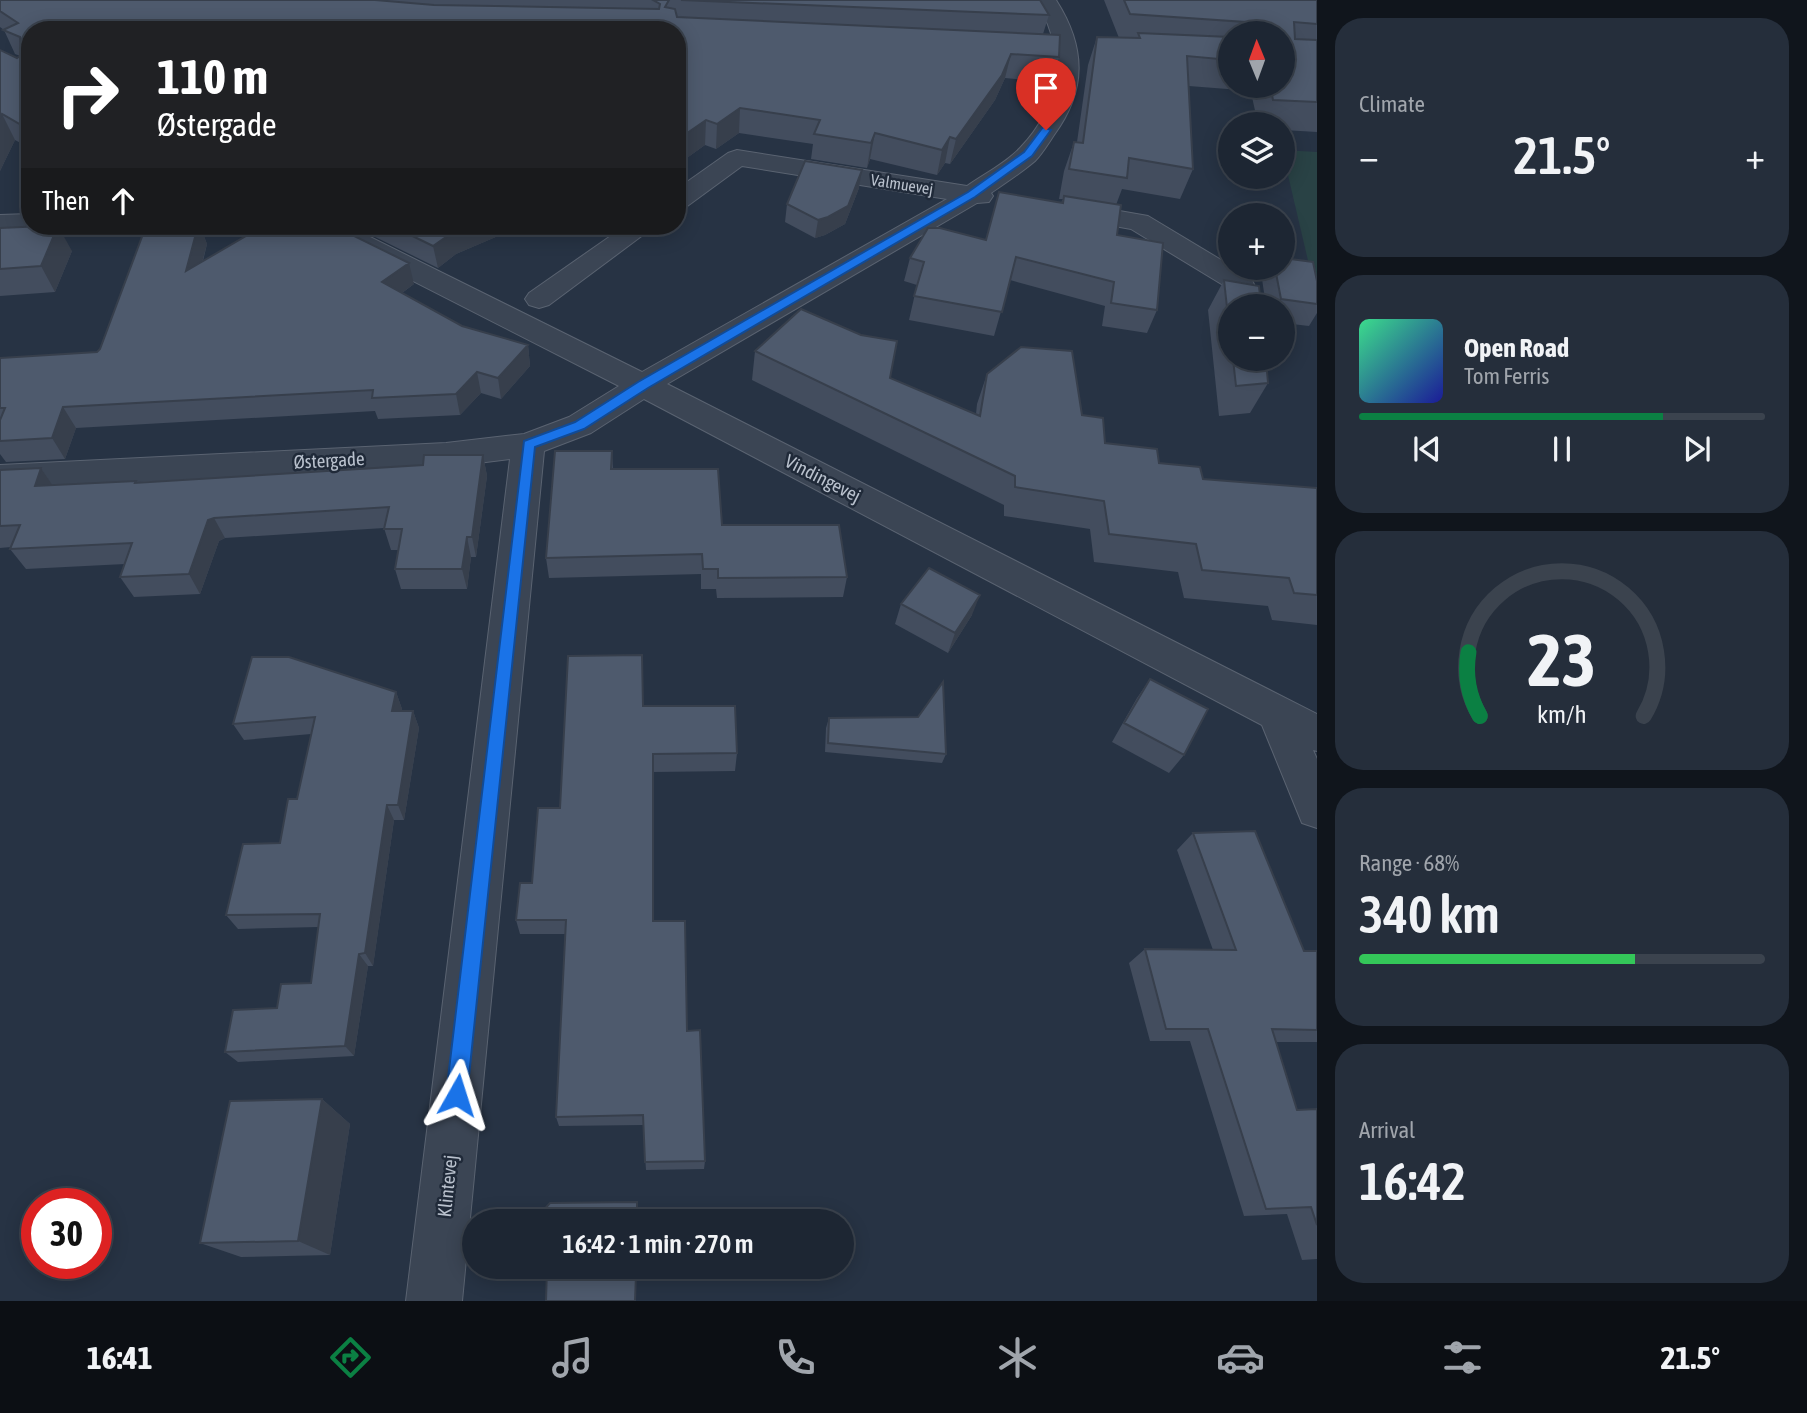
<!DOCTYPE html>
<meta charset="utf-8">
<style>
body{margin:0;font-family:"Asap Condensed",sans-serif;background:#252e3b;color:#f1f3f6;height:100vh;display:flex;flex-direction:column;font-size:26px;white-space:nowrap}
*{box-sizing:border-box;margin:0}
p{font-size:23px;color:#a0a5ac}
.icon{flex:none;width:38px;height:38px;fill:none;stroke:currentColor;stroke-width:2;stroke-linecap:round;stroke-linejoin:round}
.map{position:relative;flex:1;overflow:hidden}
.drawer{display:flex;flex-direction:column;gap:18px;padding:18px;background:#10151c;width:490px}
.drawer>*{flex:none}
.hud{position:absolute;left:21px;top:21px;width:665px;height:214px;border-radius:28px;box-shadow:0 4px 18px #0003,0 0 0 2px #3b434e;background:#202124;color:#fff;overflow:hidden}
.needle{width:46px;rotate:359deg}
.controls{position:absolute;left:1218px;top:21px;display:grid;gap:14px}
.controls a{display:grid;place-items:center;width:77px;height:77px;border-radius:50%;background:#1d2633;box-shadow:0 4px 18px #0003,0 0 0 2px #3b434e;font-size:35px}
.speed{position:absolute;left:21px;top:1188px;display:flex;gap:14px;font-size:35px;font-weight:700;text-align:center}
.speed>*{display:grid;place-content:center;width:91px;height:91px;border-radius:50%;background:#1d2633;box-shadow:0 4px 18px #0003,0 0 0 2px #3b434e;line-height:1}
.speed .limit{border:10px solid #d22;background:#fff;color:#111}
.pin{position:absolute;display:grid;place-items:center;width:60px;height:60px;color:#fff;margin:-72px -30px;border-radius:50% 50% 50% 0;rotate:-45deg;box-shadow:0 0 7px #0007}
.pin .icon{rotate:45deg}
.me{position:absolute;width:77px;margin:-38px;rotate:6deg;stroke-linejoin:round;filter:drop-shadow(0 0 5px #0008)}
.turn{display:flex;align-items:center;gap:24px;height:147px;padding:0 21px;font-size:32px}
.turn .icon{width:91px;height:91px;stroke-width:2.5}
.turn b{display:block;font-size:49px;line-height:60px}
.then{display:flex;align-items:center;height:66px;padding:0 21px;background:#0003;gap:14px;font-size:26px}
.big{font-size:52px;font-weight:600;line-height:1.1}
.drawer .widget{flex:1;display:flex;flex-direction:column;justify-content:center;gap:10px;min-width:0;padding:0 24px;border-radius:28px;background:#252e3b}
.drawer .dial{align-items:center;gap:0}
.dial svg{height:182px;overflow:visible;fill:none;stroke:#3b434e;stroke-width:7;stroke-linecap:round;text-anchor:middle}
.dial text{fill:#f1f3f6;stroke:none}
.song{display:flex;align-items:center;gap:21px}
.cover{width:84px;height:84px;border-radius:10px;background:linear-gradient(135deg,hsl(150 70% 55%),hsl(240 70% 35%))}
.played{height:7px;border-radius:4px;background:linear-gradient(90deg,#0b8043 75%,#3b434e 75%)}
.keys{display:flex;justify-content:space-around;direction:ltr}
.heat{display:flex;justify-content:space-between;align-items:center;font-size:38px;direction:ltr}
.charge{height:10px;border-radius:5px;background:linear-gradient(90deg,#34c759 68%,#3b434e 0)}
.trip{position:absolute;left:462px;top:1209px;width:392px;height:70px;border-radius:35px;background:#1d2633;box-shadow:0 4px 18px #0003,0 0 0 2px #3b434e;font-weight:600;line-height:70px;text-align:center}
.dock{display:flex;height:112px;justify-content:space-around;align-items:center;background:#0c0f14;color:#a0a5ac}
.dock .icon{width:49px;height:49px}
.dock .on{color:#0b8043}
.dock b{font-size:32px;color:#f1f3f6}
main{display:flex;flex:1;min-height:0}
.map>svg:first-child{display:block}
.green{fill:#294245}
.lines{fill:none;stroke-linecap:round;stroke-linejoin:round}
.minor-casing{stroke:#5a6371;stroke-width:2}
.minor{fill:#3b4554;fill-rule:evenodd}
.wall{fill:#434d5e;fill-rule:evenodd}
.shaded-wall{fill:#373f4c}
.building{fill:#4e5a6d;stroke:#373f4c;stroke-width:2}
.route{fill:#1a73e8;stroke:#114b97;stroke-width:2}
.labels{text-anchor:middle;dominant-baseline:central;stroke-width:5;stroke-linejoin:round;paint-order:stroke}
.far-street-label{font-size:16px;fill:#b9c1cd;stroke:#202a39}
.street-label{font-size:19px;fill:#b9c1cd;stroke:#202a39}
</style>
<main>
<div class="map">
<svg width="1317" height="1301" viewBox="0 0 1317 1301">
<rect width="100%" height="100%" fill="#273344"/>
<path class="green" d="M1283,150L1317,152V299L1283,154Z"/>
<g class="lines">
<defs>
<path id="minor" d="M1036,0H1056C1086,47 1087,90 1054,135C1048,144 1042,154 1035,161C1021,173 1005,183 991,193L993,196L989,202L977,203L667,384L1317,714V751L1313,750L1317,759V828L1302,823L1262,725L644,399L591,433L544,451L462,1301H406L510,459L446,467L0,489V465L446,443L524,434L569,417L619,386L317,232L314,226H348L642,372L947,199L742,166L686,207L677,209V189L728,153L737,150L967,186C984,174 1006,163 1020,148C1062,104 1067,52 1036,0Z
M1068,202L1148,216L1251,278L1264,306H1235L1228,288L1131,229L1059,216L1055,210L1059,204Z
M30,214V226L39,228L0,231V215Z
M625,226H655L549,305L539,308L529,305L525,299L529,293Z"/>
</defs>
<use href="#minor" class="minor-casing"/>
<use href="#minor" class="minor"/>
</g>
<path class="wall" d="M0,0H1040L1049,15L1043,34L1059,57L1051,82L1005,78L995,100L950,164L945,163L937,175L870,159L867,168L811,159L813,144L739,133L716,149L705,145L677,165V30H30V148L15,140L0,171V50L17,58L20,56L15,54L4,30L0,27Z
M1104,0H1317V132L1283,130V124H1258L1252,97L1242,96L1240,90L1189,86L1193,169L1180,199L1122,189L1116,205L1117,235L1157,310L1147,333L1102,326L1105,306L1010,280L994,336L909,320L917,285L904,281L910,258L986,240L1061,203L1063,199H1059L1064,171L1074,142H1077L1088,65L1097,37L1119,38ZM1230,33H1283V86H1230Z
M859,188L845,224L825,235L815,238L785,222L787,204Z
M146,226H200L207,244L203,261L414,284L402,293L462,326L528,345L530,366L501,399L481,393L460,415L378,419L375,411L76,428L65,459L6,462L0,454V358L97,352L100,349Z
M353,226H504L505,233L456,254L438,268Z
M0,228L72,251L55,292L0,296Z
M1268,268H1283L1317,281V313L1309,326L1283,323V306H1266L1262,279Z
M1224,280L1230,306V359H1266L1268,383L1250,413L1219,416L1208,310Z
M755,351L890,378L976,414L977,404L987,374L1082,415L1105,443L1203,479L1317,488V625L1272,620L1268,606L1184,598L1178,572L1094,562L1090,529L1004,516V505L752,380Z
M612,451L613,469L722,525L847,577L843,597L717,598L716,589H701V574L549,578L546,558Z
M483,455L487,476L476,557H471L467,589H401L395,569L399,550H391L384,528L225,538L219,541L200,594L134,597L120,577L125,564L26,569L10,549L11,547L0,548V470L41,468L52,485L137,483L423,465Z
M901,604L972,615L948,653L895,624Z
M1150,679L1184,755L1169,773L1112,742L1137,698Z
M396,692L402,709V711H413L419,728L404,820H394L373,966H368L354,1056L238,1062L225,1052L277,1008L311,983L318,927L238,929L226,915L280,843L297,799L311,734L244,740L233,724Z
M643,706L737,753L735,771L653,772V921L687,1031L705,1161L704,1169L646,1170L643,1125L559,1126L556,1117L565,934H520L516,920L532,883L560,808Z
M829,718L946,754L942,763L825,752L826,728Z
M1193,833L1304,951H1317V1042H1276L1297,1110L1317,1109V1259L1302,1260L1287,1214L1244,1216L1190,1041H1150L1129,963L1145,949L1213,950L1177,850Z
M322,1099L350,1124L330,1255L241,1257L200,1243Z"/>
<path class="shaded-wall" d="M1011,54L1005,78L995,100L950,164L956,139Z
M740,108L739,133L716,149L717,124Z
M2,114L15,140L0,171V118Z
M706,120L705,145L677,165V140Z
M875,133L870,159L867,168L871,143Z
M950,137L945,163L937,175L942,150Z
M862,170L859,188L845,224L825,235L815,238L818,220Z
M58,226L72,251L55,292L41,266Z
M198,226H200L207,244L194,292L186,271Z
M468,226H504L505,233L456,254L438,268L433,246L452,233Z
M409,263L414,284L388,303L382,282Z
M528,345L530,366L501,399L498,378Z
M477,372L481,393L460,415L456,394Z
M63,407L76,428L65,459L52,438Z
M483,455L487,476L476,557L472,537Z
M41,468L55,489L35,486Z
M214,518L225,538L219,541L200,594L189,574L208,520Z
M467,537L471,557L467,589L462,569Z
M980,595L972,615L948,653L955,633Z
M396,692L402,709L399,728L392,711Z
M413,711L419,728L404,820L398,805Z
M387,805L394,820L373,966L365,953Z
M359,954L368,966L354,1056L345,1046Z
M322,1099L350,1124L330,1255L298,1241Z"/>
<path class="building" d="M0,0H375L434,5L659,9L660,4L653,0H669L665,7L675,9L677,17L1060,35L1059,57L1011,54L1002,75L956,139L950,137L942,150L875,133L871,143L814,134L820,120L740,108L717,124L706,120L677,140V30H30V130L2,114L0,118V50L17,58L21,55L20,37L3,30L18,23L0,11Z
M681,0H1040L1049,15Z
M1124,0H1317V24L1294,22L1295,39L1317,40V102L1273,100L1270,86H1283V33H1243L1245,22L1130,14Z
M1138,33L1230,37V60L1187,56L1193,169L1129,158L1127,178L1069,169L1074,142L1083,143L1097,37L1140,38Z
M805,161L862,170L848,206L828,217L818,220L787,204Z
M999,192L1063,203L1064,196L1121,205L1117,235L1163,243L1157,310L1111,303L1114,282L1016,257L1002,312L914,296L924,262L910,258L928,228H940L986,240Z
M45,226H58L41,266L0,269V228Z
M146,226H198L186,271L263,226H334L409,263L382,282L462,326L528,345L498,378L477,372L456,394L372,398L373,390L63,407L52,438L0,441V420L5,408H0V358L97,352L100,349Z
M392,226H468L452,233L433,246Z
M1283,258L1313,262L1317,281V304L1281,299L1275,268H1283Z
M1224,280L1259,286L1261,306H1230V335Z
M801,309L861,335L897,341L890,378L980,416L987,374L1021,347L1072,351L1082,415L1103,418L1105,443L1157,449L1159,463L1200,467L1203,479L1317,488V595L1294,593L1289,578L1202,570L1196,544L1109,534L1104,501L1015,487V476L755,351Z
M1233,359H1266L1268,383L1236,386Z
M555,451H612L611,469H718L722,525H839L847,577L718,578V569H703L702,554L546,558Z
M424,455H483L472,537H467L462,569H395L402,529H384L389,507L214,518L208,520L189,574L120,577L132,543L10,549L20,525L0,526V470L41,468L35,486L136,481L135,483L423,465Z
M929,568L980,595L955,633L901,604Z
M642,655L643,706H735L737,753L653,754V921H685L687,1031L700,1030L705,1161L645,1162L643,1115L556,1117L566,920H516L520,883H532L538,808H560L568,656Z
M252,657H289L396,692L392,711H413L398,805H387L365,953L359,954L345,1046L225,1052L233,1010L277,1008L281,984L311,983L320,914L226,915L243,844L280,843L288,799H297L315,717L233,724Z
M1150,679L1208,709L1184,755L1124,723Z
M943,682L946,754L828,743L829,718L918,717Z
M1255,831L1304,951H1317V1030L1272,1029L1297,1110L1317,1109V1225L1311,1207L1266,1209L1208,1029H1166L1145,949L1236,950L1193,833Z
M322,1099L298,1241L200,1243L230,1101Z
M637,1202V1222H540V1214L550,1203Z
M547,1267H639V1275H636L635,1301H546Z"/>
<path class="route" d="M1043,127L1051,130L1032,156L975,197L648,388L584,429L535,447L467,1095L464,1103L457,1106L449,1103L446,1095L524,441L575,422L638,382L968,192L1024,152Z"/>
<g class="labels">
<g class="far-street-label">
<text transform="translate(902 184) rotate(9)">Valmuevej</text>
</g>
<g class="street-label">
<text transform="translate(329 460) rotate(-3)">Østergade</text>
<text transform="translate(823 478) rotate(27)">Vindingevej</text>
<text transform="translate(447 1186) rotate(-84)">Klintevej</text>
</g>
</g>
</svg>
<div class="controls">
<a><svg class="needle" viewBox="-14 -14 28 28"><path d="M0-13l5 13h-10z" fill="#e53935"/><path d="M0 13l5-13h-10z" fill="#a0a5ac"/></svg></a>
<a><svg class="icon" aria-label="layers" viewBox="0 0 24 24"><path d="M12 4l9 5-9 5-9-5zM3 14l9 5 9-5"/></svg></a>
<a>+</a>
<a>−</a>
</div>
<div class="speed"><div class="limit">30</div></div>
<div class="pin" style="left:1046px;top:130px;background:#d93025"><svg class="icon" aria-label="arrive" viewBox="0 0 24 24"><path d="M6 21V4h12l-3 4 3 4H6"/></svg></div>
<svg class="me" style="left:457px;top:1095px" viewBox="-20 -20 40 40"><path d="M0-17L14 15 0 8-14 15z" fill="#1a73e8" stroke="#fff" stroke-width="4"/></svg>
<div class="trip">16:42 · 1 min · 270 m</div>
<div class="hud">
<div class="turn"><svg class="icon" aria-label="right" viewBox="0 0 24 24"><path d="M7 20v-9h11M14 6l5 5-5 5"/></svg><div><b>110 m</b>Østergade</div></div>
<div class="then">Then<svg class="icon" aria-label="ahead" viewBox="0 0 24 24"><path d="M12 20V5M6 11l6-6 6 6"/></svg></div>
</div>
</div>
<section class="drawer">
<div class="widget"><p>Climate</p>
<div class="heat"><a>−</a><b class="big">21.5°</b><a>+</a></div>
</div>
<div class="widget">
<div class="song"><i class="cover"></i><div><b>Open Road</b><p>Tom Ferris</p></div></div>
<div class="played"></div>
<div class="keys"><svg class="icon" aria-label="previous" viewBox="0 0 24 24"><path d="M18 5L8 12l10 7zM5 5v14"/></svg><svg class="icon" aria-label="pause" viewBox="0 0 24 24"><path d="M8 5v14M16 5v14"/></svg><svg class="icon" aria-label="next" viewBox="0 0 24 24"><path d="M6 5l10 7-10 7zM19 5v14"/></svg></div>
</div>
<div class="widget dial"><svg viewBox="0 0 100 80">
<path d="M14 69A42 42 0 1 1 86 69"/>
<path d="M14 69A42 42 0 0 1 9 41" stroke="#0b8043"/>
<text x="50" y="56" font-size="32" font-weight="700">23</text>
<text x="50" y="72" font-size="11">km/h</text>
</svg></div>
<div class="widget"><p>Range · 68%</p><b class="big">340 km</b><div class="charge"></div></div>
<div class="widget"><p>Arrival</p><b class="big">16:42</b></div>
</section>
</main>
<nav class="dock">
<b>16:41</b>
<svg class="icon on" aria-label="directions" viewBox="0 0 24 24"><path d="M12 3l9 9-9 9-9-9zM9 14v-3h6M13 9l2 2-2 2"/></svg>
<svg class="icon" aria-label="music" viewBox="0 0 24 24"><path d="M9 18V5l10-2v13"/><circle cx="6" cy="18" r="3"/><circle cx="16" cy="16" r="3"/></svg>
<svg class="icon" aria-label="phone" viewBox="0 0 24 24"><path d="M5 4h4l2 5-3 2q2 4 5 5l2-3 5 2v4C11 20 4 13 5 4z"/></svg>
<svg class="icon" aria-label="climate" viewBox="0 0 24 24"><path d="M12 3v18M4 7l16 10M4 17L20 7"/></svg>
<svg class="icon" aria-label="car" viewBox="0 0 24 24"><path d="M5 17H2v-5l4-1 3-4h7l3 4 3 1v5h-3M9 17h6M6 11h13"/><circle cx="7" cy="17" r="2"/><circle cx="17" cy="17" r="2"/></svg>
<svg class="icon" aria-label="filters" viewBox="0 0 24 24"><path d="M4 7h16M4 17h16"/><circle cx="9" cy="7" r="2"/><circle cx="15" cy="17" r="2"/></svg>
<b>21.5°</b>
</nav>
